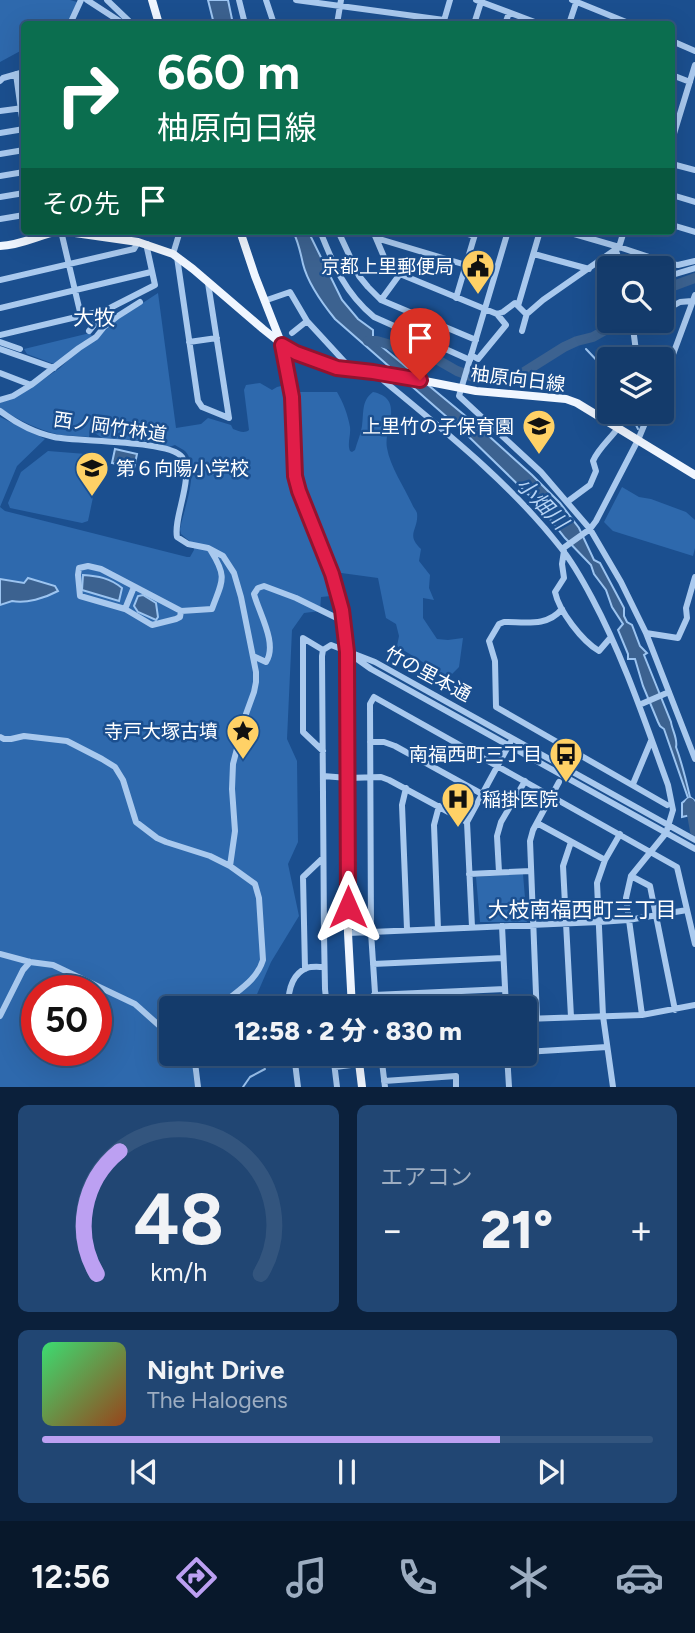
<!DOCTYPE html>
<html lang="ja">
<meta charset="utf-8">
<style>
body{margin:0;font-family:Figtree,"Noto Sans JP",sans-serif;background:#214673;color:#f1f3f6;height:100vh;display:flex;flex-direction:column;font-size:26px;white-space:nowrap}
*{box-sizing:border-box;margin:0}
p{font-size:23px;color:#9dadc1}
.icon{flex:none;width:38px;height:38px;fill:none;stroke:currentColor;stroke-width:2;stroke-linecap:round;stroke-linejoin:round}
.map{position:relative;height:1087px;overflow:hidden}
.details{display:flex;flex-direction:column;gap:18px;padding:18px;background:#0b203b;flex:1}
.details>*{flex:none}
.guide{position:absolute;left:21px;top:21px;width:654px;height:214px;border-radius:7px;box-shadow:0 7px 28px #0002,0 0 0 2px #33557e;background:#0b6e4f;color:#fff;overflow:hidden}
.controls{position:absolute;left:597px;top:256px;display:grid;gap:14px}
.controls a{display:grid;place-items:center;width:77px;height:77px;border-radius:7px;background:#143b6b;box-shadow:0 7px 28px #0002,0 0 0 2px #33557e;font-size:35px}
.speed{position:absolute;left:21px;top:975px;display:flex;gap:14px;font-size:35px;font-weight:700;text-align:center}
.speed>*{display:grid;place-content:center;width:91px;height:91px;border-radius:50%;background:#143b6b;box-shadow:0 7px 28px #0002,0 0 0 2px #33557e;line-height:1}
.speed .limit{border:10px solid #d22;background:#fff;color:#111}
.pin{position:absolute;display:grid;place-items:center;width:60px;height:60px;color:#fff;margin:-72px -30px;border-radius:50% 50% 50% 0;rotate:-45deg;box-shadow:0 0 7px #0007}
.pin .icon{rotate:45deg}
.me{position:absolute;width:77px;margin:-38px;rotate:0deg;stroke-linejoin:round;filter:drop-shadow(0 0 5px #0008)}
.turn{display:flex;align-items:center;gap:24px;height:147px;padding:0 21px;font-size:32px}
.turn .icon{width:91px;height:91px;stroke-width:2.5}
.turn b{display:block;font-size:49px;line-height:60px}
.then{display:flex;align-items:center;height:66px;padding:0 21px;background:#0003;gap:14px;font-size:26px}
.big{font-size:52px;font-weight:800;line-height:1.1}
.details .tile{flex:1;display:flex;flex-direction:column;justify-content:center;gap:10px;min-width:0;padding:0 24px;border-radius:10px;background:#214673}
.details .dial{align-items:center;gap:0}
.dial svg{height:182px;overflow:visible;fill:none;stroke:#33557e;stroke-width:7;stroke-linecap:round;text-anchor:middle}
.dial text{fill:#f1f3f6;stroke:none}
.song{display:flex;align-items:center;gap:21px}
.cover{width:84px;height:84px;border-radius:10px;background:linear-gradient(135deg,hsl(140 70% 55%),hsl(20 70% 35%))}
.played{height:7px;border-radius:4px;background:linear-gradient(90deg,#bca0f2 75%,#33557e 75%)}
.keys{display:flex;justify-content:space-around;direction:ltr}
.heat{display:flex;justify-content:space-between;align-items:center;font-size:38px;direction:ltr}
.details .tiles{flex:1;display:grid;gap:18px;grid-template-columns:1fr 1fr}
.tile:last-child{grid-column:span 2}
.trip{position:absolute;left:159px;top:996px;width:378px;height:70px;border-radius:7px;background:#143b6b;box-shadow:0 7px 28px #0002,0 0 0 2px #33557e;font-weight:800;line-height:70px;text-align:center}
.tabs{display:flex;height:112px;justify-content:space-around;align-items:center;background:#08182b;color:#9dadc1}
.tabs .icon{width:49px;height:49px}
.tabs .on{color:#bca0f2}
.tabs b{font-size:32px;color:#f1f3f6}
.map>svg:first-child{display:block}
.green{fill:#2e69ad;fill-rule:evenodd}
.water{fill:#3c6290;stroke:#9cc4f0;stroke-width:2}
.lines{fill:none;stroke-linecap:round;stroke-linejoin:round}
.stream{stroke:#9cc4f0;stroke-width:2}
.river{stroke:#3c6290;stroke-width:10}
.minor{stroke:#a9c9ee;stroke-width:6}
.major{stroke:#f0f6ff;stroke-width:8}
.route-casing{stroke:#92132f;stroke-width:18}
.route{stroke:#e11d48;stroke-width:12}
.labels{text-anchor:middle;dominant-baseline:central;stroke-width:5;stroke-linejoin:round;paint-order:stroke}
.poi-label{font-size:19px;fill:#fff;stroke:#1b4f8f;text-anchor:end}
.street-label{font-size:19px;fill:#fff;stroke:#1b4f8f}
.neighbourhood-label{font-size:21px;fill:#fff;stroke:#1b4f8f}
.water-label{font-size:21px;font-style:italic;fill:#b5d3f5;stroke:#1b4f8f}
</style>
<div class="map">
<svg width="695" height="1087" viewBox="0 0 695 1087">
<rect width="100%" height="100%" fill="#1b4f8f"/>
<path class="green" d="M0,0H70L77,2L68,24H24V49L0,62Z
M158,293L176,428L201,424L208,418L231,425L233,429C239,431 244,434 249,430L244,390L246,385L260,383L272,390L277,387L285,385L286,387L290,467L295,502L315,545L331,596L321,597L320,611L304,613L292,630L287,739L297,761L298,842L288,864L299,916L271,962L251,1008L240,1006L241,1008H172V1054H193V1072L195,1087H0V605L12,601H24L47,596L58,591L0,579V507L5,511L187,557H190L194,550V545L181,534L180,529C184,509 198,474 188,455C185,449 179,448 175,445L169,447L145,441L104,439L90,430L89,437C80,436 70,436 61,435C40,431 18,420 0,408V403L38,383L60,368L76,352L106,327ZM37,990H96V1050H37Z
M90,333L92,336L57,363L54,364L27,354L24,349Z
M298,392H337C343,402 348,415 350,427C351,436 347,443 350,451L352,452L355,450C357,442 361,434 362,426C364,413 361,401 373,392C406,399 383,429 387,448C390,466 404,487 412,504C413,507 416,510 417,513C419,530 405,534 421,549L419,561L430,575L429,588L434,600L423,598V618L437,639L448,640L463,638L459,667L448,678L397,646L399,636L396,624L386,618L378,578L334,572L326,543L305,499L299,476L296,394Z
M0,417L45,439L17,466L0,507Z
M48,451L86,454L99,469L88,521L82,523L10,508L8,503L21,472Z
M622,487L639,497L651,499L686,512L695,520V548L693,556L613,531L604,522Z
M523,874L527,922H480L476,877Z"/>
<path class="water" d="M208,0H228L233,24H214Z
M293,231H308L342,300L358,319L373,330V338L375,341L480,428L532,475L560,503L579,528L594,560L600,563L624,608V616L627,622L632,625L640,646L647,653L644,655L671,722C672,730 678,739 676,747C682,763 686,780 690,797L695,801V814L682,817V803L688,798L664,729L660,726L658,722L643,686L635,659H628V654L618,630L623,624L612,607L606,590L594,574L591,565L565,538L538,504L464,432L335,319C322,303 308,284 303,264C300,251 299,244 293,231Z
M115,449L137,454L134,468L112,463Z
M83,575C98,576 110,578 122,588L119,601L82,590Z
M28,578L55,586L58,591C45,598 26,604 12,601L0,605V579L24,583Z
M143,595L156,603L158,617L156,620L138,612L134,606L138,596Z"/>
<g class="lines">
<path class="stream" d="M586,349L603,367L609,378
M629,411L638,429
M243,1087L250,1077L265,1069"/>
<path class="river" d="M662,295L673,286L695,278
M368,341H377L391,345L397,349L436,359L457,371L479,379L502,378L521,374L564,347L577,341L593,337L623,320
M690,803L695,831"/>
<path class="minor" d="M87,0L124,24
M107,0L132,24
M239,0L245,24
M266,0L274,24
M296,0L444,20
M476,0L540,24
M572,0L631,24
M70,24L81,0
M337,24L341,0
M443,24L450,0
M474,24L481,2
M505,24L509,13
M569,24L577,0
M672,41L695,51
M16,74L24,132
M672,75L690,82
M0,81L3,78L24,72
M0,111L23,108
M0,133L24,129
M672,140L695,65
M0,154L24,150
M672,164L695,170
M0,176L24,172
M672,195L695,202
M0,197L24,193
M0,219L24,215
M672,225L695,232
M61,231L81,316
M320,231C334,266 345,293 374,317L470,360
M338,231L359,276L368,287L381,300L476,340
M373,231L384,257L400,274L497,314L503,312L515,303L525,313H528L543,300L619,247L670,264L678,265L695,261
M458,231L474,236
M508,231L459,396L541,472L590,529L621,582L646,633L695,759
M564,231L619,247L624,231
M376,238L466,265
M616,251L622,268
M173,254L180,231
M534,254L589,269
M177,257L198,401L202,407L229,418
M662,278L695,268
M0,280L134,249L138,242
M208,283L229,418
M456,298L476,231
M381,300L400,274
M264,301L290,292L307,321L353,371
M518,306L540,231
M0,308L151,272
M662,312L680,302L692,301
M632,320L637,359
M632,327L646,320
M89,331L106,310
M522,331L527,313
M292,333L307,321
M0,335L106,310L155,285L147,248V244
M0,342L20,349
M189,342L217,338
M0,349L54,368
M471,355L478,359L506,325L497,314
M379,372L384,381C447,433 511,484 561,548C573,563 583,581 592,598C624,658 645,722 668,785L673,810L666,833L631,876L626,898L642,1015
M0,373L31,385
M662,384L695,295
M0,400L13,396L31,385L79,348L96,337L104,327L118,316L140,302
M0,411C16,423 34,433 54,437C77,442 170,440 182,457C195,477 173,517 177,537L188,544L208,548L223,556L234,573L241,597L256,672V682L254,692L246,714L233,764L232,789L235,831L230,866L255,884L259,898L263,960C256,983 234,992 218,1008
M567,502L590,485L596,471L593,461C598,449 610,439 618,428
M562,549L590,529L596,521L638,440L650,411
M564,551L562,564L564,578L555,592C559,611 582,641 599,651L611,637
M125,609L134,587
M562,609C547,627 526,622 504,622L499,624L489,641L495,661L496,707L667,805
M181,611L180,617L176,619L152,625L125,609L80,596L78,575L79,568L88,566L101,569L181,611L212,609C222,581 228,578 211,551
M646,633L678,638L687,618L686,608L695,577
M253,656L266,662C278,644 259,613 254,594L258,588L264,586L296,598L345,622
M357,659L371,669L695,849
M639,705L669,692
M0,737L4,739H11L24,736L67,741L102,759L115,767L123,780L136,822L157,838L166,842L210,856L230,866
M370,742H384L395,746L482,794
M323,751L303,732V638L323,650
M323,776L348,778L381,777L389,780L467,822
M633,784L651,741
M406,788L402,805L407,929
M537,823L605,860
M499,872L497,836L501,822L525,781
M469,874L531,871
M631,876L650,886L675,1010
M502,926L506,1008
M472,927L467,822L510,743
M438,929L434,825L439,806
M348,933L599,922L628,920L687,910
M0,954L30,962L53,965L135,1004L172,1037
M373,964L503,958
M305,969L303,877L323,858
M374,995L505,989
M288,1008C288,993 291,974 307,968C312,966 319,967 324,967
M327,1008L325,989L324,934L322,656L323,650L331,645L375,662L695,840
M376,1008L371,932L370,704L374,697L677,867L695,944
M0,1016L23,970L30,962
M571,1017L563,866L571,842
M525,1019L642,1015L695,1005
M537,1019L530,841L533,830L559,782
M525,1052L607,1047
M189,1054L198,1057L248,1065L283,1054
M194,1054L198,1087
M294,1054L298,1087
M333,1054L337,1087
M381,1054L385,1087
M507,1054L509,1087
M335,1067L407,1058L487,1054
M384,1081L456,1076V1087
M613,1087L603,1016L597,883L605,860L620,834"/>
<path class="major" d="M152,0L159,24
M240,231L255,276L282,345L292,397L295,476L299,491L332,574L343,610L347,652L348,933L352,1008
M0,246C24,245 39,234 61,231L138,242L173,254L193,269L263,329L288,349L330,366L345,370L379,372L476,391L566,399L577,403L695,475
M358,1054L362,1087"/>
</g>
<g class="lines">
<defs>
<path id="route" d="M348,907L347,652L342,610L332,574L299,491L295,476L292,397L282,345L296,353L337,368L373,372L420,380"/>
</defs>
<use href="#route" class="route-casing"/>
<use href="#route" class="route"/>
</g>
<defs>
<symbol id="civic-pin" viewBox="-11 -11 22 30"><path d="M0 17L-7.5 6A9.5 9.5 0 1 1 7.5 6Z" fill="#ffd166" stroke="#1b4f8f"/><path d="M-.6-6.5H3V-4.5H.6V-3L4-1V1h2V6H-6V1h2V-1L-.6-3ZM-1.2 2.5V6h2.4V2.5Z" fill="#111"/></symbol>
<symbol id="school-pin" viewBox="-11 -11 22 30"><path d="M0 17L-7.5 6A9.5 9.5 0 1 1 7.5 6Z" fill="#ffd166" stroke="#1b4f8f"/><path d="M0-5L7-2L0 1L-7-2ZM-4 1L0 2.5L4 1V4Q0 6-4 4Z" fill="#111"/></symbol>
<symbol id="sight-pin" viewBox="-11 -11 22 30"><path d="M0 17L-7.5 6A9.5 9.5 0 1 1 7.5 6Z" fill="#ffd166" stroke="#1b4f8f"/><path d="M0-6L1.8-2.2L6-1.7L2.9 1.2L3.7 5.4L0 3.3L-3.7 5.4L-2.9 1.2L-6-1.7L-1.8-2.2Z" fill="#111"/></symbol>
<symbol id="bus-pin" viewBox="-11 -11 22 30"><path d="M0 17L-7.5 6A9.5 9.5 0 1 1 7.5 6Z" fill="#ffd166" stroke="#1b4f8f"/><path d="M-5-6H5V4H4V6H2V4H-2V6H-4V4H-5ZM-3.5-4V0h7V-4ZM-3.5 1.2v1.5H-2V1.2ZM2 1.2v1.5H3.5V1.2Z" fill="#111"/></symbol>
<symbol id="hospital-pin" viewBox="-11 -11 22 30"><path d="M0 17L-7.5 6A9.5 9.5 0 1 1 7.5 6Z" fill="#ffd166" stroke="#1b4f8f"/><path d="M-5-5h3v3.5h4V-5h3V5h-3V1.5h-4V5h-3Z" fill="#111"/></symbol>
</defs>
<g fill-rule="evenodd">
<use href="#civic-pin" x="459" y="247" width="38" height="52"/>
<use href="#school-pin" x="520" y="407" width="38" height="52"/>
<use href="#school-pin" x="73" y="449" width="38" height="52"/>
<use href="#sight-pin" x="224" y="712" width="38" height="52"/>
<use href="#bus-pin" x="547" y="735" width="38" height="52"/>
<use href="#hospital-pin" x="439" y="780" width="38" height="52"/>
</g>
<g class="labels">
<g class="poi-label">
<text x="454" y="266">京都上里郵便局</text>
<text x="514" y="426">上里竹の子保育園</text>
<text x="116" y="468" text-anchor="start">第６向陽小学校</text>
<text x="218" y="731">寺戸大塚古墳</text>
<text x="542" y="754">南福西町三丁目</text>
<text x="482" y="799" text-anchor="start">稲掛医院</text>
</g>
<g class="street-label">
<text transform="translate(518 379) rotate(7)">柚原向日線</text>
<text transform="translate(110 427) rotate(8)">西ノ岡竹林道</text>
<text transform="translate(428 674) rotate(28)">竹の里本通</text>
</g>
<g class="neighbourhood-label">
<text x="94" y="317">大牧</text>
<text x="582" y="909">大枝南福西町三丁目</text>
</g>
<g class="water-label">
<text transform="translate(542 503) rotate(46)">小畑川</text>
</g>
</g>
</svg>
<div class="controls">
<a><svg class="icon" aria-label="search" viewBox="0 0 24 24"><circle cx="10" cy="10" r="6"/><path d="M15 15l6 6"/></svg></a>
<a><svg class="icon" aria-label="layers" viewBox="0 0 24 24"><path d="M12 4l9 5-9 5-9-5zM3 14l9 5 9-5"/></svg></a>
</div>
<div class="speed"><div class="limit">50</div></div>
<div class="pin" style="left:420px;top:380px;background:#d93025"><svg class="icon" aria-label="arrive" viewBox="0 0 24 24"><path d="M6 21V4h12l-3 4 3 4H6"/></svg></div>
<svg class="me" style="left:348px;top:907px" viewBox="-20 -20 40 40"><path d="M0-17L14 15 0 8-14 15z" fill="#e11d48" stroke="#fff" stroke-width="4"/></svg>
<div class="trip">12:58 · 2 分 · 830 m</div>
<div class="guide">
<div class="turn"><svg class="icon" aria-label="right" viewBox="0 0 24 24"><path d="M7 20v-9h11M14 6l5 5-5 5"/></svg><div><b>660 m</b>柚原向日線</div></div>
<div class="then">その先<svg class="icon" aria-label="arrive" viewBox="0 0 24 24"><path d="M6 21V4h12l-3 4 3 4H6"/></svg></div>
</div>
</div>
<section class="details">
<div class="tiles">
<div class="tile dial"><svg viewBox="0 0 100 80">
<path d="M14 69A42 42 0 1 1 86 69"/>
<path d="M14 69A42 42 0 0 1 24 15" stroke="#bca0f2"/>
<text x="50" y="56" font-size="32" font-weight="700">48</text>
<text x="50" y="72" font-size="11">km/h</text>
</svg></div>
<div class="tile"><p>エアコン</p>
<div class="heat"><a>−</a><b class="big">21°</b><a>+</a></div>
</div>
<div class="tile">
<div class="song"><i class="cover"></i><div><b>Night Drive</b><p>The Halogens</p></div></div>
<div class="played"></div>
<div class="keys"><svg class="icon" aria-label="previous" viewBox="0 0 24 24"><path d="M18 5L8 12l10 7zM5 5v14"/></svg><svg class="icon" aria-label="pause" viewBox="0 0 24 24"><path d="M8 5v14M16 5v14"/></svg><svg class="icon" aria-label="next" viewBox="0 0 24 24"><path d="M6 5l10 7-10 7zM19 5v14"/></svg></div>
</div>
</div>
</section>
<nav class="tabs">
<b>12:56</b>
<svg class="icon on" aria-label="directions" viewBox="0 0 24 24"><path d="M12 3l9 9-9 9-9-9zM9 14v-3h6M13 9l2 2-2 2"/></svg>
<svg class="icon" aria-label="music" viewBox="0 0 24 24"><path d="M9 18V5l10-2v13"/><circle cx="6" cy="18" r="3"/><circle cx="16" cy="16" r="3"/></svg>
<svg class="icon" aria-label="phone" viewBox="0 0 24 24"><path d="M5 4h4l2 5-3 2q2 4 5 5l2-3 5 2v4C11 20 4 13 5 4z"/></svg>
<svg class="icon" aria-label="climate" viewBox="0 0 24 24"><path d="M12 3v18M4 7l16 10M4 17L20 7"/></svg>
<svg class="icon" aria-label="car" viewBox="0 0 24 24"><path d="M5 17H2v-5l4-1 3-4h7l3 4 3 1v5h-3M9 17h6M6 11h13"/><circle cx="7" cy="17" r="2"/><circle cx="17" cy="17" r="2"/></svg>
</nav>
